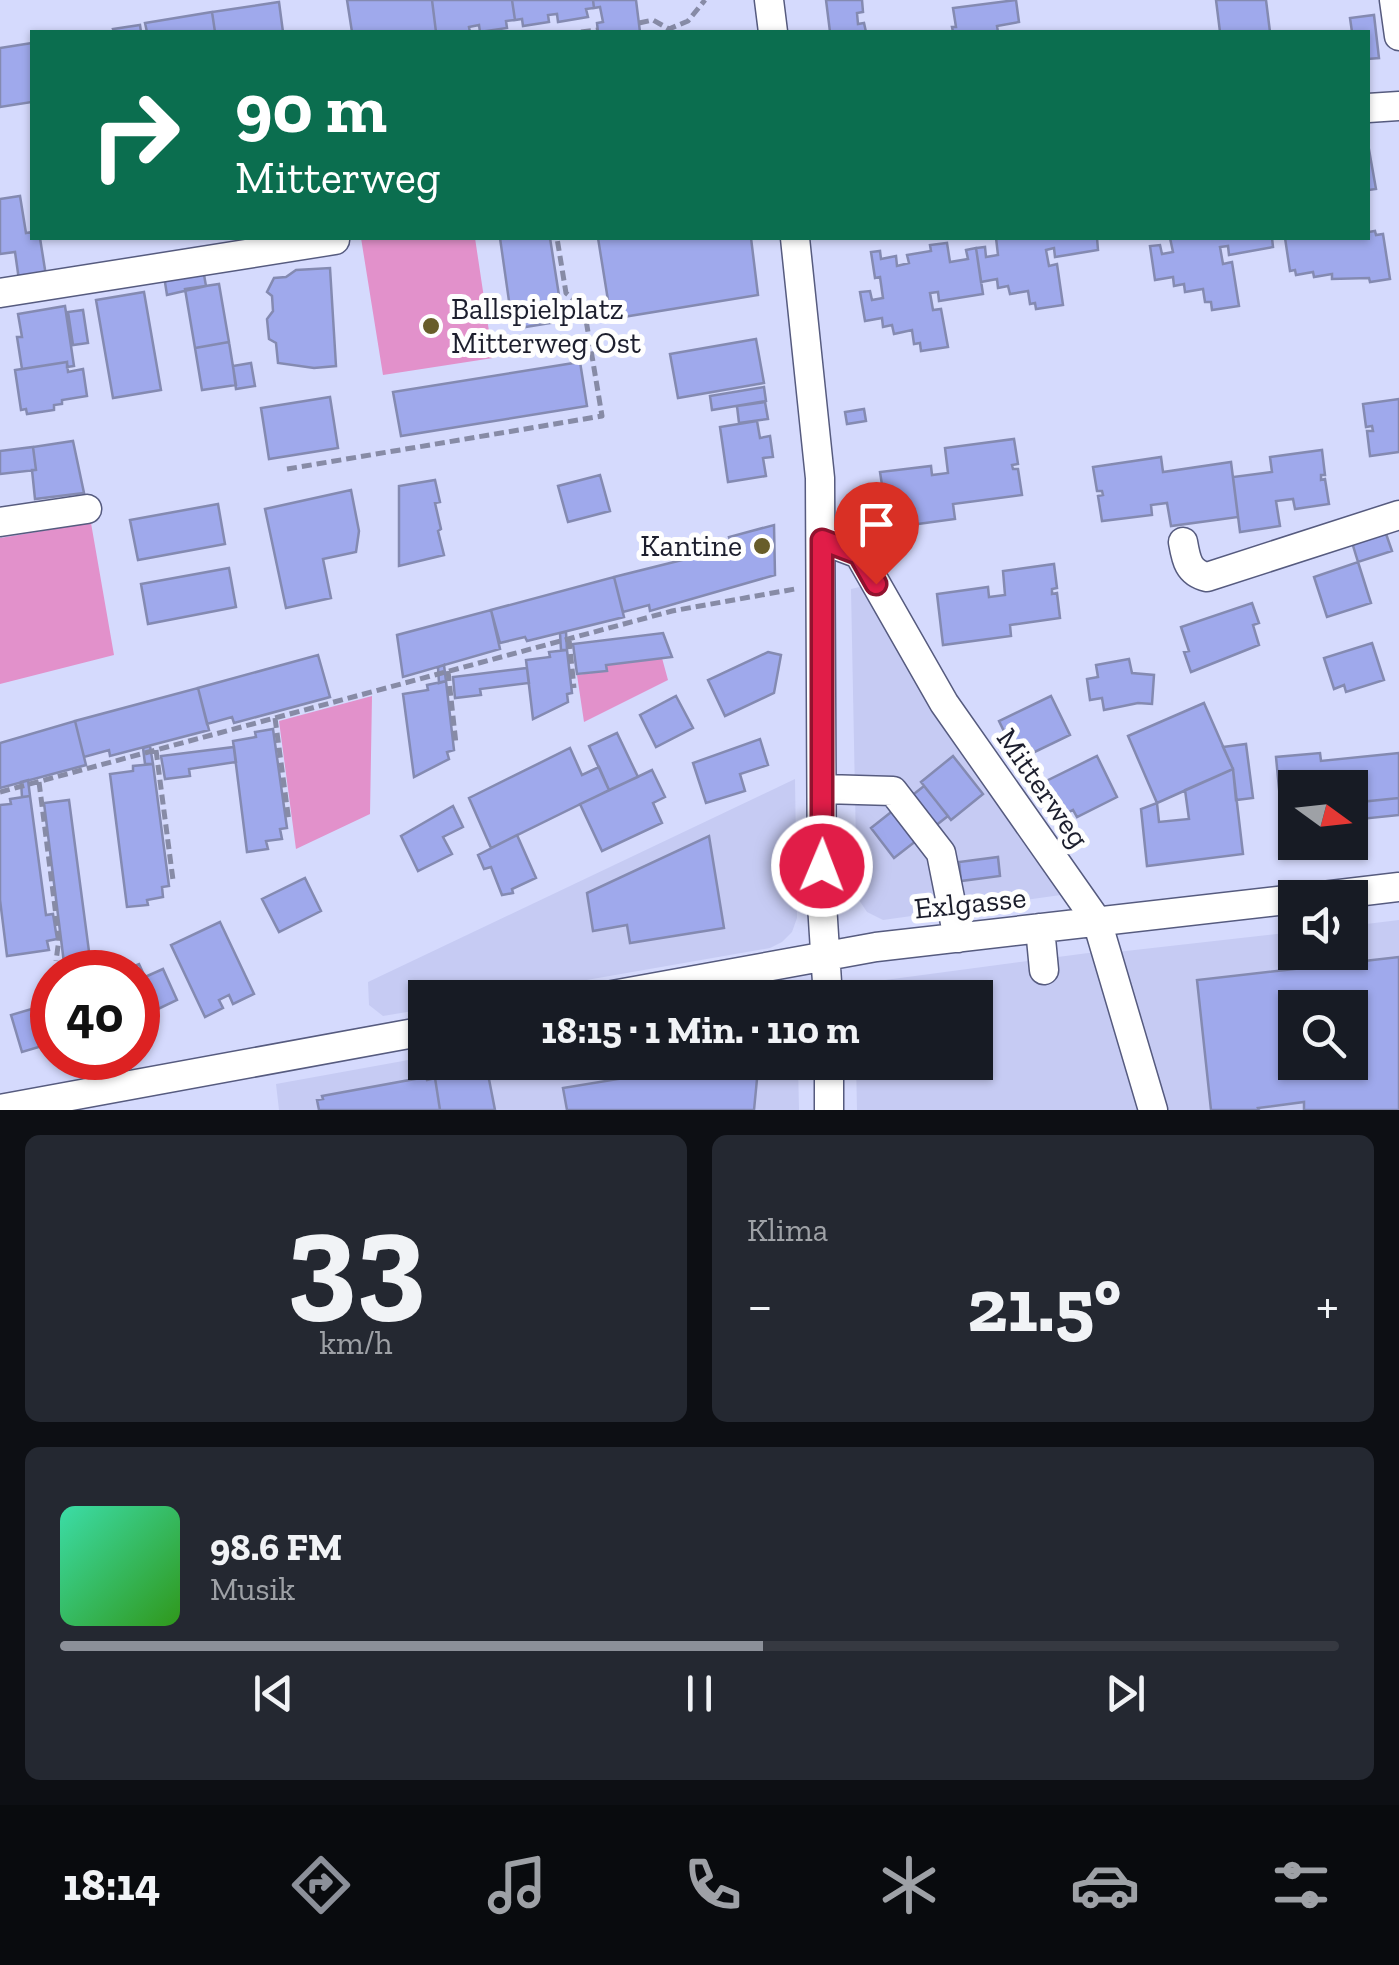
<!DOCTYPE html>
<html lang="de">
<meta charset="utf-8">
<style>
body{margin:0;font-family:"Zilla Slab",serif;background:#242831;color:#f1f3f6;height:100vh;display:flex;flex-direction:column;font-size:38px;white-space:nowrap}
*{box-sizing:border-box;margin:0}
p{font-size:32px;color:#9ea1a6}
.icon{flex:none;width:55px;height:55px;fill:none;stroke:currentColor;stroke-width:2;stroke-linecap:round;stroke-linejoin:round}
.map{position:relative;height:1110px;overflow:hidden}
.sheet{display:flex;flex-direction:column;gap:25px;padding:25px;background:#0d0f14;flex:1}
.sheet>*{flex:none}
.banner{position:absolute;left:30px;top:30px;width:1340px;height:210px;border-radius:0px;box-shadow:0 2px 8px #0004;background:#0b6e4f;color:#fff;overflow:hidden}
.needle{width:65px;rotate:105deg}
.controls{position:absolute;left:1278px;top:770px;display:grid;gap:20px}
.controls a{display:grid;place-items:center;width:90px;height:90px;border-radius:0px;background:#171b24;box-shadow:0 2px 8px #0004;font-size:50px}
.speed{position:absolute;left:30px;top:950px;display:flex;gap:20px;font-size:50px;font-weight:700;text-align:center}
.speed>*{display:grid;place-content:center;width:130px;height:130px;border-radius:50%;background:#171b24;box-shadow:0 2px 8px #0004;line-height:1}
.speed .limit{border:15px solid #d22;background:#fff;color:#111}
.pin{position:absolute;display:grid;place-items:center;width:85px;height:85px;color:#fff;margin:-102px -42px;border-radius:50% 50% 50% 0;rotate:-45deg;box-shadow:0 0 10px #0007}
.pin .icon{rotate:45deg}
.me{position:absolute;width:110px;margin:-55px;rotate:1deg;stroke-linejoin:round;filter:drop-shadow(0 0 8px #0008)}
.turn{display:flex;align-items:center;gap:35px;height:210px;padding:0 40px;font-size:45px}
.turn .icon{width:130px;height:130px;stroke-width:2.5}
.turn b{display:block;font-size:70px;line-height:85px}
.big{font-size:75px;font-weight:800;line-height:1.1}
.sheet .widget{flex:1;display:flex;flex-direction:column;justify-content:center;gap:15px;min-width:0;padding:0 35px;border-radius:15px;background:#242831}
.sheet .dial{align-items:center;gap:0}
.dial b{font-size:130px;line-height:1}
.song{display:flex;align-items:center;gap:30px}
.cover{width:120px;height:120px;border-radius:15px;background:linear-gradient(135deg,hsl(160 70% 55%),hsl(110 70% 35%))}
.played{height:10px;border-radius:5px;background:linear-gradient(90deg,#8c9099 55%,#363941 55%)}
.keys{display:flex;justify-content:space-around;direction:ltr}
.heat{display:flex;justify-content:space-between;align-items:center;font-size:55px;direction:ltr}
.sheet .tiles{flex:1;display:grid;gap:25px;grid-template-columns:1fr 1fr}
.widget:last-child{grid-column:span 2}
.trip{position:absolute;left:408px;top:980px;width:585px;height:100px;border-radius:0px;background:#171b24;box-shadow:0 2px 8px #0004;font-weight:800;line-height:100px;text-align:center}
.menu{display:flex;height:160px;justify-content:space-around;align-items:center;background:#090b0e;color:#9ea1a6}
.menu .icon{width:70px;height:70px}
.menu .active{color:#8c9099}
.menu b{font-size:45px;color:#f1f3f6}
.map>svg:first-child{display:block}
.built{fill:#c6cbf3;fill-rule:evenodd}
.green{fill:#e291cb}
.building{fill:#9fa9ec;stroke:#848ab1;stroke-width:2.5;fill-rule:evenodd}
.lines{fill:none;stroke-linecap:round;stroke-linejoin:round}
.minor-casing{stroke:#565b7f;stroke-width:31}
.path{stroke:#878ba6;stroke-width:5;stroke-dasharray:10 5;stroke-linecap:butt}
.minor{stroke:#fff;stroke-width:28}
.route-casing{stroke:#92132f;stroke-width:25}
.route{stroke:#e11d48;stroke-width:18}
.poi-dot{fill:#685d2a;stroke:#fefefe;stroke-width:4}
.labels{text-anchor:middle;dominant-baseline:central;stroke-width:10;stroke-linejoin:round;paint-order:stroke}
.poi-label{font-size:30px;fill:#1c1e2d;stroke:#fefefe;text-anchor:start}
.street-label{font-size:30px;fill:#1c1e2d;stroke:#fefefe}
</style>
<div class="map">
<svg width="1399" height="1110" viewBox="0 0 1399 1110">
<rect width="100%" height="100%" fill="#d5dafd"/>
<path class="built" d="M864,586L1068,894L883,920L867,912L857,897L851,589Z
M795,779L797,918L792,932L782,942L770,948L489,997L425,998V1009L383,1016L369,1005L368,982Z
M1399,920V1110H1163L1117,952L1295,932V952H1350V926ZM1295,1008H1350V1062H1295Z
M1096,952L1144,1110H857L856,1063L975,1062V998L862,997L864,991L885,980Z
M425,1057V1062L798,1063L799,1110H279L276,1084Z"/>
<path class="green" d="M361,238H475L493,358L383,375Z
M91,523L114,655L0,684V538Z
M662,658L668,680L584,722L577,675L606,671V665Z
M372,696L370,814L296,849L279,721Z"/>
<path class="building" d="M347,0H432L436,32H352Z
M432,0H512L515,20L506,21L507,28L480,32L479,25L469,27L470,32H436Z
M512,0H593L594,8L586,9L588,17L558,22L557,14L548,15L549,22L523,26L522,19L515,20Z
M593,0H636L640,32H598L597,23L603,22L600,7L594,8Z
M826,0H862L863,12L857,13L858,24L864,23L866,32H830Z
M1016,0L1019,22L997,26L998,32H953L952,27H956L953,8Z
M1216,0H1266L1270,32H1220Z
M279,2L283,32H215L212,12Z
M212,12L215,32H147L145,23Z
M1374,15L1379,58L1368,59V32H1352L1350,18Z
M140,25L141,32H114L113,29Z
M32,43V102L0,107V48Z
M1368,144L1376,189L1368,190V194Z
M20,196L26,233L32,232V238H40L46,276L19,280L15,252L0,254V199Z
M1375,231L1376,235L1383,234L1390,279L1370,282L1369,278L1332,279V274L1314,277L1313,272L1296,275L1295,270L1290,271L1285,238H1368V232Z
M500,238H550L563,321L513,329Z
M598,238H751L758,295L611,319Z
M996,238H1097L1098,250L1055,257L1054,248L1046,250L1049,266L1057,264L1063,305L1036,309L1035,303L1030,304L1028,291L1010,294L1008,286L998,288L997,279L981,282L976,248L985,247L986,257L998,255Z
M1170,238H1272L1273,247L1229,255L1228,246L1220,247L1223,264L1232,262L1239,306L1212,310L1211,302H1205L1203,289L1185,292L1184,284L1174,286L1173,277L1155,280L1150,246L1160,245L1162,254L1173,252Z
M947,243L950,262L968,259L966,250L976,248L983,294L939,301L938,292L930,293L933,310L941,309L948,347L921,351L920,343L914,344L912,330L894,334L892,325L883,327L882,318L865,321L860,292L870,291L872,300L883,298L880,277L875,278L871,252L880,251L881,259L896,256L897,266L909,263L907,255L931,251L930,245Z
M330,268L336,366L314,368L278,363L276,343L269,339L267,319L273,311L272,296L267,292L274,278L286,277L296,270Z
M203,269L206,286L167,295L164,276Z
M219,284L229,342L195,348L185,289Z
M144,292L161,390L113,398L96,300Z
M65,306L74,366L67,367V362L22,369L17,337H22L18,314Z
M83,310L88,343L73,345L68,312Z
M756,339L764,383L678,398L670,354Z
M229,342L236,385L202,390L195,348Z
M67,362L68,372L83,369L87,396L62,400V404L54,405V410L27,414L26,409L21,410L15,370Z
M580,362L587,406L401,436L393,392Z
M251,363L255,386L236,389L233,366Z
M764,387L766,401L712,410L710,396Z
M330,397L338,448L269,459L261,408Z
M1399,399V452L1370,456L1367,431H1373L1372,426L1366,427L1363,404Z
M765,402L768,419L739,423L737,406Z
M864,409L866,421L847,424L845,412Z
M757,421L760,438L770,436L773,457L763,458L766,476L728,482L720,427Z
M1014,439L1018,464L1012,465L1013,469H1018L1022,495L953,504L955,519L888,528L884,502H890L889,497L884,498L880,472L931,466L932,475L948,473L945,448Z
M73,441L84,493L35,499L32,470H36L33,447Z
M33,447L36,470L0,474V451Z
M1322,450L1325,475H1321V480L1325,479L1329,504L1295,509L1293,499L1276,501L1280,526L1240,532L1233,477L1272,472L1270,457Z
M1161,457L1163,472L1231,462L1238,517L1171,526L1167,503L1151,505L1152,515L1102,521L1098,496L1103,495L1102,491H1097L1093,467Z
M600,475L610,511L568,522L558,486Z
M435,480L440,502L435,503L441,529L438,531L444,555L399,566V486Z
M351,490L359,531L356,552L323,559L331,598L286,608L265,509Z
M218,504L225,544L138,560L130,520Z
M774,525L775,575L650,611L649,605L623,612L614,577L726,549L728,558L735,556L729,537Z
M1384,528L1392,551L1358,562L1351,539Z
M1358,562L1371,603L1327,617L1314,577Z
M1054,564L1057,588L1052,589V594L1057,593L1060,618L1010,625L1011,636L943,645L937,594L988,587L989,597L1005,595L1003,571Z
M229,568L236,607L148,624L141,584Z
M614,577L624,617L527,641L525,637L500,643L491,610Z
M1252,603L1259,623L1253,625L1259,645L1191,672L1184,652L1189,651L1181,627Z
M491,610L500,649L403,677L397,635Z
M566,632L567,650H561L560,633Z
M663,633L672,657L606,665L607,671L577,674L573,644Z
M1372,643L1384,680L1346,692L1344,685L1334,689L1324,658Z
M567,650L572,693L567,694L568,702L533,719L526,660L550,657L549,652Z
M768,652L781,655L774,693L725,716L708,680Z
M318,655L330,697L234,723L232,717L207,724L198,688Z
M1129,659L1132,673L1154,675L1152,704L1138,703L1104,710L1102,698L1090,700L1087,679L1098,677L1096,665Z
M444,665L446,681L439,683L438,667Z
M527,668L529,683L480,689L481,695L455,698L453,677Z
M446,681L454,750L447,752L449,759L414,777L403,694L428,690L427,685Z
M198,688L209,730L110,756L109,750L84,757L75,721Z
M676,696L693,728L656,747L640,715Z
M1051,696L1070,735L1018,760L999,721Z
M1204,703L1233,769L1157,803L1128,736Z
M75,721L86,765L0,788V743Z
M273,729L287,828L280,829L282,839L266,841L268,849L247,852L233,741L256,737L255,732Z
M617,733L638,777L609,790L589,746Z
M760,739L768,765L740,774L745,791L706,803L693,763Z
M1246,744L1253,798L1236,800L1233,769L1223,747Z
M150,746L153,764H145L143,748Z
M234,747L236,762L189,769L190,776L165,779L161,756Z
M570,748L582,775L599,767L609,790L491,848L469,798Z
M1320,753L1321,761L1399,753V798L1350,803V788H1295V842H1327L1328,846L1285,851L1276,757Z
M953,756L983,794L951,820L921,782Z
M1097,756L1117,797L1077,817L1073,810L1051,821L1034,787Z
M153,764L169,886L162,887L163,897L147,900L148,905L127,907L110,774L133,771V766Z
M1233,769L1243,854L1147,866L1141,809L1157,803L1159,822L1189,819L1185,790Z
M652,770L665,797L653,803L662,823L602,851L580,804Z
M28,780L30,796L22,797L21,782Z
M924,786L948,816L894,858L871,828Z
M30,796L46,915L53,914L57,939L47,941L49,950L7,956L0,900V805L11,804L10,799Z
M1399,798V815L1361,819L1359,802Z
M69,800L90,959L65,971L44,803Z
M453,806L463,827L443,837L452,854L418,871L401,836Z
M517,835L536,878L512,889L513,893L502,895L491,867L484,869L478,855Z
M709,836L724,928L630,943L627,925L593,931L587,893Z
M998,857L1000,876L961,881L959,862Z
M305,878L321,911L279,932L262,899Z
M220,922L254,994L233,1004L229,995L219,1000L223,1008L205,1017L171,945Z
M1399,957V1110H1304V1102L1258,1108L1259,1110H1211L1197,980ZM1295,1008H1350V1062H1295Z
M139,964L145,977L163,969L177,1000L158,1009L154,1000L138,1008V972H120Z
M52,1003V1043L22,1052L11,1015Z
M646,1062H746L757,1079L754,1110H567L563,1088L618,1079L617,1068Z
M487,1069L495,1110H440L435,1078Z
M426,1077L427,1080L435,1078L440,1110H319L317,1100L323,1099L322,1096Z"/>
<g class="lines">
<defs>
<path id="minor" d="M769,0L773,32
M1394,0L1399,36
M1368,108L1399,106
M795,238L820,478L822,904L828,998
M0,293L335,240
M0,522L87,509
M822,540L859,554L944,703L1097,921L1153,1110
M1183,542C1186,559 1188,573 1207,577L1399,515
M824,789L893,791L941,853L958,938
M1306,898L1399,887
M1040,928L1044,970
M596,998L876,947L1295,899
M829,1062V1110
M0,1109L425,1031"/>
</defs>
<use href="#minor" class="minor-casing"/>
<path class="path" d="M639,23L653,20L669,29L688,21L705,0
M581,32L598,30
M287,469L602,416L584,308L566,293L557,238
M569,639L574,688
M448,671L456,744
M275,718L289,822
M156,750L173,880
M39,782L59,939L56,961
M0,792L672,611L795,589"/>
<use href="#minor" class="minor"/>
</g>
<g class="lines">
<defs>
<path id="route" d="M822,866V540L859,554L876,584"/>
</defs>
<use href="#route" class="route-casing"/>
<use href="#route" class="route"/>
</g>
<g class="poi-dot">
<circle cx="431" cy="326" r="10"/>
<circle cx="762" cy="546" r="10"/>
</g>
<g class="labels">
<g class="poi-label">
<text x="451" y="309">Ballspielplatz<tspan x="451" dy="34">Mitterweg Ost</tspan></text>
<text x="742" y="546" text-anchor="end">Kantine</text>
</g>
<g class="street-label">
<text transform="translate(1043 788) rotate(55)">Mitterweg</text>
<text transform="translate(970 903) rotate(-6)">Exlgasse</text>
</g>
</g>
</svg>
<div class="controls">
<a><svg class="needle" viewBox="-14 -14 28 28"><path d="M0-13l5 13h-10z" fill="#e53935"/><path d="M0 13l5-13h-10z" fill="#9ea1a6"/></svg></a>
<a><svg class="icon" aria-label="sound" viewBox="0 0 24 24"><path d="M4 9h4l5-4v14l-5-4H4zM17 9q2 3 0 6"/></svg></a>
<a><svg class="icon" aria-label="search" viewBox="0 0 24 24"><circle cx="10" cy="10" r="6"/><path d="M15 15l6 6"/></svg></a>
</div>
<div class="speed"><div class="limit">40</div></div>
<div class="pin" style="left:876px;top:584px;background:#d93025"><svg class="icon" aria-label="arrive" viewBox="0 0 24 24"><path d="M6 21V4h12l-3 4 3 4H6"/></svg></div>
<svg class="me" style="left:822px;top:866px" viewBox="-20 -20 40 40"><circle r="17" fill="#e11d48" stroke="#fff" stroke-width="3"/><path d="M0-11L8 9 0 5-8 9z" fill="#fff"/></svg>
<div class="trip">18:15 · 1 Min. · 110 m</div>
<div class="banner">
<div class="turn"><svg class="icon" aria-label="right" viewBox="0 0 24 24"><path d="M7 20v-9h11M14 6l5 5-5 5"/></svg><div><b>90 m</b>Mitterweg</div></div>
</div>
</div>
<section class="sheet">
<div class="tiles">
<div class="widget dial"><b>33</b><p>km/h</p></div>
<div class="widget"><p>Klima</p>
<div class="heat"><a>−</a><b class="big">21.5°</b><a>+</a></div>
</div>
<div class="widget">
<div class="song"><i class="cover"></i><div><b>98.6 FM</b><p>Musik</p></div></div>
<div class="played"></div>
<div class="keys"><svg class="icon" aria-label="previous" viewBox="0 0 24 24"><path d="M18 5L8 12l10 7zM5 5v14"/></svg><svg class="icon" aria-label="pause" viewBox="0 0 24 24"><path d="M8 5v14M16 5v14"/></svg><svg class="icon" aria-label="next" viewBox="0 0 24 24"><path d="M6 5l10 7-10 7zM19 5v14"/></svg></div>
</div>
</div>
</section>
<nav class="menu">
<b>18:14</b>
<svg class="icon active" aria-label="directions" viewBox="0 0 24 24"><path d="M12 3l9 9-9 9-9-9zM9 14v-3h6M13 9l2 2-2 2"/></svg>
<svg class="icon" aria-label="music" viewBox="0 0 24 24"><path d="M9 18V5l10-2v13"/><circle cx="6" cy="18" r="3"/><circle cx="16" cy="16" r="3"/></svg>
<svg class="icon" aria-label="phone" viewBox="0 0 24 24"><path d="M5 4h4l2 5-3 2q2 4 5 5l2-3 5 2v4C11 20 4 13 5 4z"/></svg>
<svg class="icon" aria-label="climate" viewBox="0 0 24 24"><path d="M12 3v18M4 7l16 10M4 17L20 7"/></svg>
<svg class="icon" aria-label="car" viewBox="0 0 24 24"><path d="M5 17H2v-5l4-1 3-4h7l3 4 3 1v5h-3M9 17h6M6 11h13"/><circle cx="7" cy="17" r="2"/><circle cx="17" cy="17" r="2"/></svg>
<svg class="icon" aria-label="filters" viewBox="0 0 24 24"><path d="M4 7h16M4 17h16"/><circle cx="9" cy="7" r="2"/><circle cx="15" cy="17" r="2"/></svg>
</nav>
